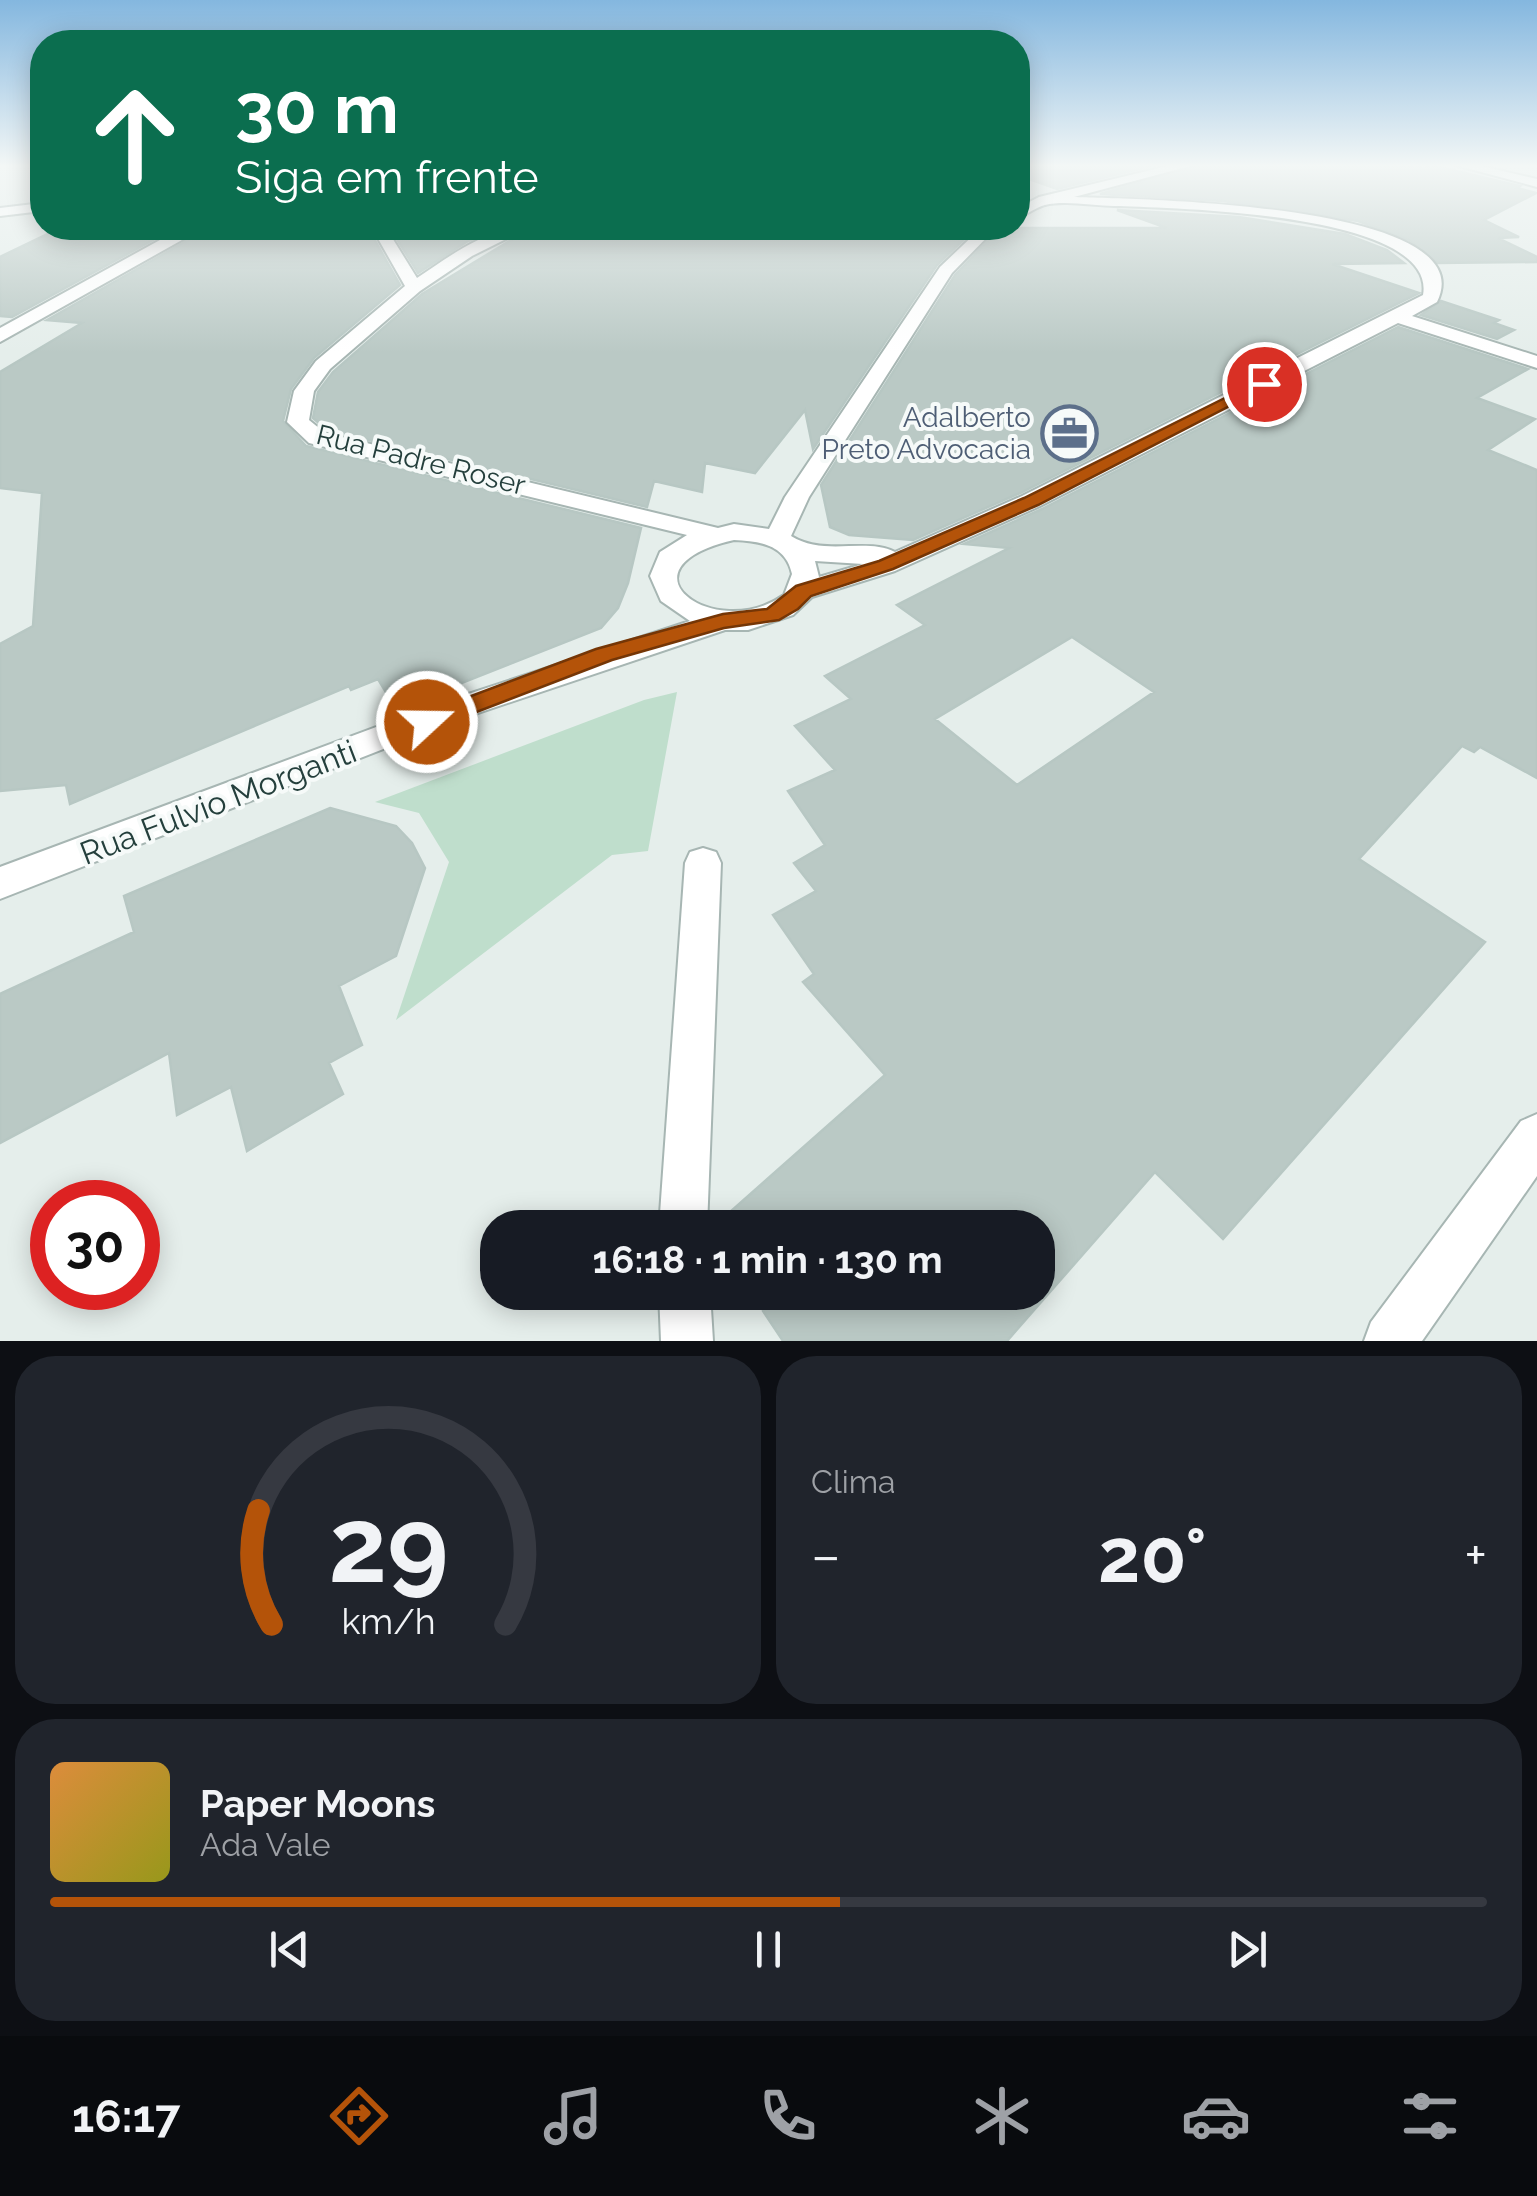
<!DOCTYPE html>
<html lang="pt">
<meta charset="utf-8">
<style>
body{margin:0;font-family:Raleway,sans-serif;background:#20242c;color:#f1f3f6;height:100vh;display:flex;flex-direction:column;font-size:38px;white-space:nowrap}
*{box-sizing:border-box;margin:0}
p{font-size:32px;color:#9ea1a6}
.icon{flex:none;width:55px;height:55px;fill:none;stroke:currentColor;stroke-width:2;stroke-linecap:round;stroke-linejoin:round}
.map{position:relative;height:1341px;overflow:hidden}
.sheet{display:flex;flex-direction:column;gap:15px;padding:15px;background:#0d0f14;flex:1}
.sheet>*{flex:none}
.top-card{position:absolute;left:30px;top:30px;width:1000px;height:210px;border-radius:40px;box-shadow:0 5px 25px #0003;background:#0b6e4f;color:#fff;overflow:hidden}
.speed{position:absolute;left:30px;top:1180px;display:flex;gap:20px;font-size:50px;font-weight:700;text-align:center}
.speed>*{display:grid;place-content:center;width:130px;height:130px;border-radius:50%;background:#171b24;box-shadow:0 5px 25px #0003;line-height:1}
.speed .limit{border:15px solid #d22;background:#fff;color:#111}
.pin{position:absolute;display:grid;place-items:center;width:85px;height:85px;color:#fff;margin:-42px;border:5px solid #fff;border-radius:50%;box-shadow:0 2px 10px #0007}
.me{position:absolute;width:110px;margin:-55px;rotate:69deg;stroke-linejoin:round;filter:drop-shadow(0 0 8px #0008)}
.turn{display:flex;align-items:center;gap:35px;height:210px;padding:0 40px;font-size:45px}
.turn .icon{width:130px;height:130px;stroke-width:2.5}
.turn b{display:block;font-size:70px;line-height:85px}
.big{font-size:75px;font-weight:700;line-height:1.1}
.sheet .tile{flex:1;display:flex;flex-direction:column;justify-content:center;gap:15px;min-width:0;padding:0 35px;border-radius:40px;background:#20242c}
.sheet .dial{align-items:center;gap:0}
.dial svg{height:260px;overflow:visible;fill:none;stroke:#363941;stroke-width:7;stroke-linecap:round;text-anchor:middle}
.dial text{fill:#f1f3f6;stroke:none}
.song{display:flex;align-items:center;gap:30px}
.cover{width:120px;height:120px;border-radius:15px;background:linear-gradient(135deg,hsl(30 70% 55%),hsl(60 70% 35%))}
.played{height:10px;border-radius:5px;background:linear-gradient(90deg,#b45309 55%,#363941 55%)}
.keys{display:flex;justify-content:space-around;direction:ltr}
.heat{display:flex;justify-content:space-between;align-items:center;font-size:55px;direction:ltr}
.sheet .tiles{flex:1;display:grid;gap:15px;grid-template-columns:1fr 1fr}
.tile:last-child{grid-column:span 2}
.trip{position:absolute;left:480px;top:1210px;width:575px;height:100px;border-radius:40px;background:#171b24;box-shadow:0 5px 25px #0003;font-weight:700;line-height:100px;text-align:center}
.menu{display:flex;height:160px;justify-content:space-around;align-items:center;background:#090b0e;color:#9ea1a6}
.menu .icon{width:70px;height:70px}
.menu .on{color:#b45309}
.menu b{font-size:45px;color:#f1f3f6}
.map>svg:first-child{display:block}
.green{fill:#bfdecc}
.building{fill:#bac9c5;stroke:#b7c7c3;stroke-width:2.5;fill-rule:evenodd}
.lines{fill:none;stroke-linecap:round;stroke-linejoin:round}
.minor-casing{stroke:#a7b6b3;stroke-width:4}
.minor{fill:#fff;fill-rule:evenodd}
.route{fill:#b45309;stroke:#753606;stroke-width:2.5}
.labels{text-anchor:middle;dominant-baseline:central;stroke-width:8;stroke-linejoin:round;paint-order:stroke}
.far-service-label{font-size:28px;fill:#4e5e75;stroke:#f6faf9;text-anchor:end}
.far-street-label{font-size:28px;fill:#243f3c;stroke:#f6faf9}
.street-label{font-size:32px;fill:#243f3c;stroke:#f6faf9}
</style>
<div class="map">
<svg width="1537" height="1341" viewBox="0 0 1537 1341">
<rect width="100%" height="100%" fill="#e5eeeb"/>
<path class="green" d="M677,692L648,851L612,855L396,1020L449,862L419,813L375,802L644,700Z"/>
<path class="building" d="M1018,165H1156L1057,189L1018,175Z
M1198,165H1398L1425,168L1432,165L1520,186L1517,188L1536,193L1484,220L1519,237L1498,238L1537,257V262L1437,263L1409,240L1358,221L1223,201L1100,194Z
M1117,210L1239,217L1345,234L1387,250L1404,263L1332,264L1419,293L1020,493L913,540L849,535L830,527L821,485L955,275L1000,228H1167Z
M60,228H175L12,317L0,316V257Z
M220,228H368L400,285L314,358L291,389L283,421L306,446L641,528L628,583L618,608L601,628L396,709L378,679L351,690L349,686L70,804L66,785L0,791V644L33,626L42,493L0,488V372L82,323L47,320L190,239Z
M390,228H501L468,241L418,273Z
M531,228H976L937,265L813,449L805,410L755,473L705,463L702,492L654,481L647,507L327,430L313,418L318,392L333,372L422,294Z
M1441,301L1499,320L1494,323L1514,330L1497,339L1421,315Z
M1398,327L1528,369L1477,398L1535,419L1488,450L1537,470V778L1480,747L1474,752L1462,746L1359,859L1485,942L1223,1239L1155,1172L1007,1341H783L763,1311L784,1292H1038V1228H712L885,1075L803,982L814,974L773,915L816,891L794,863L825,845L788,791L835,770L795,726L851,699L825,676L925,625L897,605L1009,548L964,544L1042,509ZM1072,637L1154,692L1017,785L935,719Z
M330,808L396,826L412,843L425,868L396,956L339,986L362,1045L329,1063L343,1094L247,1151L231,1087L177,1115L169,1053L0,1143V994L134,932L124,896Z"/>
<g class="lines">
<defs>
<path id="minor" d="M1172,165H1194L1074,197C1122,199 1487,201 1437,302L1412,316L1537,356V368L1398,323L1040,506L895,571L812,597L793,615L748,630H725L460,719L0,899V867L438,704L690,621L661,601L650,576L660,552L687,535L309,443L287,422L294,391L316,361L405,286L372,228H386L417,278C449,257 488,226 528,228L472,256L420,291L330,369L314,391L309,420L325,433L718,528L734,524L769,529L785,497L940,267L981,228H996L952,273L809,497L791,536C825,557 865,537 895,552L1022,496L1423,295C1438,212 1168,208 1114,206C1094,206 1065,200 1045,205C1036,207 1027,215 1018,217V208L1039,197ZM734,540C760,541 786,545 792,574L784,595C714,644 612,568 734,540ZM815,561L863,564L819,577Z
M1455,165H1477L1537,179V187Z
M42,203V211L0,216V208Z
M216,228L189,236L0,342V328L180,229Z
M703,848L716,852L721,863L707,1228H659L685,863L690,852Z
M1537,1114V1176L1422,1341H1364L1371,1322L1521,1121Z
M659,1292H710L713,1341H661Z"/>
</defs>
<use href="#minor" class="minor-casing"/>
<use href="#minor" class="minor"/>
</g>
<linearGradient id="sky" x2="0" y2="1"><stop stop-color="#84b7df"/><stop offset="0.47" stop-color="#f3f7f6"/><stop offset="1" stop-color="#f3f7f6" stop-opacity="0"/></linearGradient>
<rect width="1537" height="353" fill="url(#sky)"/>
<path class="route" d="M1259,381L1272,384L1038,505L893,569L811,596L798,609L779,620L724,628L612,660L427,731L415,722L418,716L596,649L723,614L767,609L796,586L879,561L1024,498Z"/>
<defs>
<symbol id="office-ring" viewBox="-11 -11 22 22"><circle r="9.5" fill="#f6faf9" stroke="#5c6f8a" stroke-width="1.5"/><path d="M-6-3h4V-5.5h4V-3h4V5H-6ZM-1-4.5V-3h2v-1.5ZM-6 0V1H6V0Z" fill="#5c6f8a"/></symbol>
</defs>
<g fill-rule="evenodd">
<use href="#office-ring" x="1038" y="402" width="63" height="63"/>
</g>
<g class="labels">
<g class="far-service-label">
<text x="1031" y="417">Adalberto<tspan x="1031" dy="32">Preto Advocacia</tspan></text>
</g>
<g class="far-street-label">
<text transform="translate(421 460) rotate(14)">Rua Padre Roser</text>
</g>
<g class="street-label">
<text transform="translate(218 802) rotate(-21)">Rua Fulvio Morganti</text>
</g>
</g>
</svg>
<div class="speed"><div class="limit">30</div></div>
<div class="pin" style="left:1264px;top:384px;background:#d93025"><svg class="icon" aria-label="arrive" viewBox="0 0 24 24"><path d="M6 21V4h12l-3 4 3 4H6"/></svg></div>
<svg class="me" style="left:427px;top:722px" viewBox="-20 -20 40 40"><circle r="17" fill="#b45309" stroke="#fff" stroke-width="3"/><path d="M0-11L8 9 0 5-8 9z" fill="#fff"/></svg>
<div class="trip">16:18 · 1 min · 130 m</div>
<div class="top-card">
<div class="turn"><svg class="icon" aria-label="ahead" viewBox="0 0 24 24"><path d="M12 20V5M6 11l6-6 6 6"/></svg><div><b>30 m</b>Siga em frente</div></div>
</div>
</div>
<section class="sheet">
<div class="tiles">
<div class="tile dial"><svg viewBox="0 0 100 80">
<path d="M14 69A42 42 0 1 1 86 69"/>
<path d="M14 69A42 42 0 0 1 10 34" stroke="#b45309"/>
<text x="50" y="56" font-size="32" font-weight="700">29</text>
<text x="50" y="72" font-size="11">km/h</text>
</svg></div>
<div class="tile"><p>Clima</p>
<div class="heat"><a>−</a><b class="big">20°</b><a>+</a></div>
</div>
<div class="tile">
<div class="song"><i class="cover"></i><div><b>Paper Moons</b><p>Ada Vale</p></div></div>
<div class="played"></div>
<div class="keys"><svg class="icon" aria-label="previous" viewBox="0 0 24 24"><path d="M18 5L8 12l10 7zM5 5v14"/></svg><svg class="icon" aria-label="pause" viewBox="0 0 24 24"><path d="M8 5v14M16 5v14"/></svg><svg class="icon" aria-label="next" viewBox="0 0 24 24"><path d="M6 5l10 7-10 7zM19 5v14"/></svg></div>
</div>
</div>
</section>
<nav class="menu">
<b>16:17</b>
<svg class="icon on" aria-label="directions" viewBox="0 0 24 24"><path d="M12 3l9 9-9 9-9-9zM9 14v-3h6M13 9l2 2-2 2"/></svg>
<svg class="icon" aria-label="music" viewBox="0 0 24 24"><path d="M9 18V5l10-2v13"/><circle cx="6" cy="18" r="3"/><circle cx="16" cy="16" r="3"/></svg>
<svg class="icon" aria-label="phone" viewBox="0 0 24 24"><path d="M5 4h4l2 5-3 2q2 4 5 5l2-3 5 2v4C11 20 4 13 5 4z"/></svg>
<svg class="icon" aria-label="climate" viewBox="0 0 24 24"><path d="M12 3v18M4 7l16 10M4 17L20 7"/></svg>
<svg class="icon" aria-label="car" viewBox="0 0 24 24"><path d="M5 17H2v-5l4-1 3-4h7l3 4 3 1v5h-3M9 17h6M6 11h13"/><circle cx="7" cy="17" r="2"/><circle cx="17" cy="17" r="2"/></svg>
<svg class="icon" aria-label="filters" viewBox="0 0 24 24"><path d="M4 7h16M4 17h16"/><circle cx="9" cy="7" r="2"/><circle cx="15" cy="17" r="2"/></svg>
</nav>
